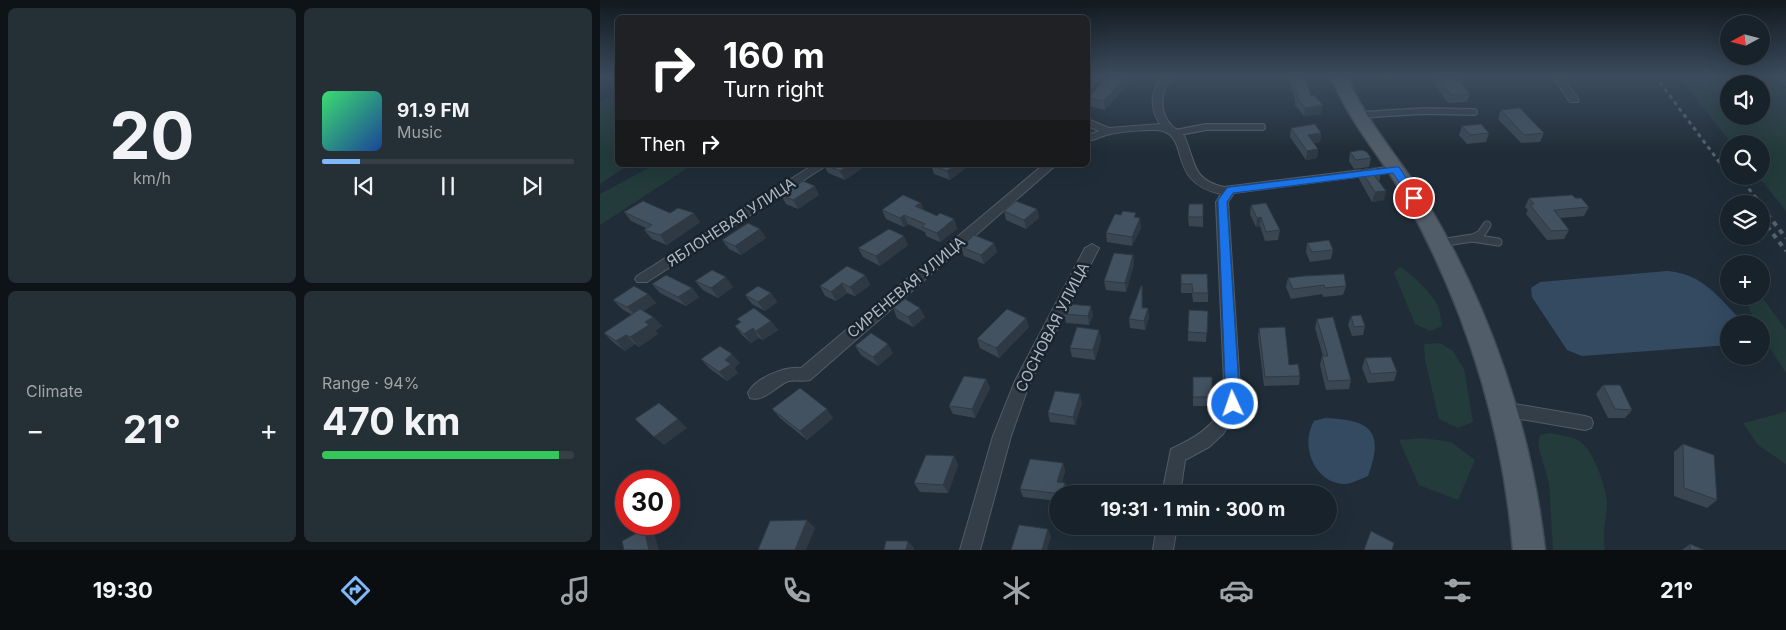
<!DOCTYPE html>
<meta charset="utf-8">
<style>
body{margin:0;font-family:Inter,sans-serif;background:#252f36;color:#f1f3f6;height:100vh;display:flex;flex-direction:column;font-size:19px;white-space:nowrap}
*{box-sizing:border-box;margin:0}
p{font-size:16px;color:#9fa4a8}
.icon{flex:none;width:28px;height:28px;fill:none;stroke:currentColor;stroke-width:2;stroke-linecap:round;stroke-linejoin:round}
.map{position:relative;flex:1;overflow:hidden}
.drawer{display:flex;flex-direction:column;gap:8px;padding:8px;background:#0d1317;width:600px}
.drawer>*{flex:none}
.banner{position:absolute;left:15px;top:15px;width:475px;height:152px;border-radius:8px;box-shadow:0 5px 20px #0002,0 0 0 1px #363f47;background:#202124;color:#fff;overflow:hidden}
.needle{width:32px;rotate:263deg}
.controls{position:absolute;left:1120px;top:15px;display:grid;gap:10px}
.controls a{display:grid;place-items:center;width:50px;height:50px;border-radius:50%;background:#18222a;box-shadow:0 5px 20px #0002,0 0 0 1px #363f47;font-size:25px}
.speed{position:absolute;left:15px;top:470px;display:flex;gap:10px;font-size:25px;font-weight:700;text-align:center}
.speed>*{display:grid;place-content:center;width:65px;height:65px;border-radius:50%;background:#18222a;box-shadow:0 5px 20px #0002,0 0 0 1px #363f47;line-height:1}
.speed .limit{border:8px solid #d22;background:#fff;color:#111}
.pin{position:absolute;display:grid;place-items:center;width:42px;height:42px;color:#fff;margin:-21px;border:2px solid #fff;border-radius:50%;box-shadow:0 1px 5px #0007}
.me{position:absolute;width:55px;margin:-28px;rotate:357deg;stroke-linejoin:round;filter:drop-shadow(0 0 4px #0008)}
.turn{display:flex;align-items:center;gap:18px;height:105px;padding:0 25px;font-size:22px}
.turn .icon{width:65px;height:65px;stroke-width:2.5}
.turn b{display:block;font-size:35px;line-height:42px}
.then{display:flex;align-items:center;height:48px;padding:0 25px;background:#0003;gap:10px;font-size:19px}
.big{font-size:38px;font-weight:700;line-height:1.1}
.drawer .widget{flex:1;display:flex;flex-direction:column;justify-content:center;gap:8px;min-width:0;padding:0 18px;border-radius:8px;background:#252f36}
.drawer .dial{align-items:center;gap:0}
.dial b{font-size:65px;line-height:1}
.song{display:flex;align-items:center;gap:15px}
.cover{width:60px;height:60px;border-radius:8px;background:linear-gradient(135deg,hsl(140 70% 55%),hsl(220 70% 35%))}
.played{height:5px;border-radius:2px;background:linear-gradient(90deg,#7fb9fa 15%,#363f47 15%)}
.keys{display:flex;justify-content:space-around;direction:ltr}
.heat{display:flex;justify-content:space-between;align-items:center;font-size:28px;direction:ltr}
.charge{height:8px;border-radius:4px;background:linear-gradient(90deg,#34c759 94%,#363f47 0)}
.drawer .tiles{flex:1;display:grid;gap:8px;grid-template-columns:repeat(2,1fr)}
.trip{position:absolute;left:449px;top:485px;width:288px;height:50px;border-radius:25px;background:#18222a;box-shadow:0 5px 20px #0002,0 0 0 1px #363f47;font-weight:700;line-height:50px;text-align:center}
.tabs{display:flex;height:80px;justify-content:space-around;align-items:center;background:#0a0e11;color:#9fa4a8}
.tabs .icon{width:35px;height:35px}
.tabs .on{color:#7fb9fa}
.tabs b{font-size:22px;color:#f1f3f6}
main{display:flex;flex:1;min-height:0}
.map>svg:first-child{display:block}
.green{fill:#233b3b;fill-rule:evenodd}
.water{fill:#334a61}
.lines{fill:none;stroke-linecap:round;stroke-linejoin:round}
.lane-far1-casing{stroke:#515c66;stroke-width:8}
.lane-casing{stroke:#515c66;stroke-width:9}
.street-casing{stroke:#515c66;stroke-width:2}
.primary-casing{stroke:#404a55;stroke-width:3}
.lane-far1{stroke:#343e49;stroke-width:5.5}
.lane{stroke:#343e49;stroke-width:7}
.street{fill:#343e49;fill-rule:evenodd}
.primary{fill:#515d69;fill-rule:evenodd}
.rail-far1{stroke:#556370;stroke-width:3;stroke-dasharray:4 4;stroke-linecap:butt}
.rail{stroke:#556370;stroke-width:4;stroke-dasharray:5 5;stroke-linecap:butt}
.wall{fill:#3a4753}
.shaded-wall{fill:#2f3943}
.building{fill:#435260;stroke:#2f3943}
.route{fill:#1a73e8;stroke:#114b97}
.labels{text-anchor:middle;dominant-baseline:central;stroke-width:5;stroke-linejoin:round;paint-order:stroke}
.street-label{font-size:15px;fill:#aeb9c5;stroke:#19232d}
</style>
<main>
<section class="drawer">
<div class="tiles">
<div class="widget dial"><b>20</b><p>km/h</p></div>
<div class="widget">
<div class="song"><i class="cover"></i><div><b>91.9 FM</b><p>Music</p></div></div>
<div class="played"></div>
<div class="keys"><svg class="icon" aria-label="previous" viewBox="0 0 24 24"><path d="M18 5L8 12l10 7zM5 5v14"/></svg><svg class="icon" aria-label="pause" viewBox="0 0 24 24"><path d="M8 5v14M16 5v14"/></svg><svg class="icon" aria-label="next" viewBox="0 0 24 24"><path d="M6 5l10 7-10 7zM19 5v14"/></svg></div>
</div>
<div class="widget"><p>Climate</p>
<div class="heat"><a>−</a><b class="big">21°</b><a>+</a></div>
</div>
<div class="widget"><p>Range · 94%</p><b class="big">470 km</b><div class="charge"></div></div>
</div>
</section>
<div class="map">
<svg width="1186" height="550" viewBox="0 0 1186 550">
<rect width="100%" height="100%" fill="#202d38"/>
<path class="green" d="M1078,76H1173L1186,89V211L1158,176H1161V144H1132ZM1129,84H1161V116H1129Z
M17,93L18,165H28L0,184V103Z
M54,165H92L0,225V194Z
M800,267C811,272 833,295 838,306C840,312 841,320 842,326L830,331L815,324L794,273Z
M1150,296L1164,300L1186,330V373L1161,334V324H1156L1145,299Z
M840,343L853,351L864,369L873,422L858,428L839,419L825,360L824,344Z
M1186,412V464L1158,445L1143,423Z
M949,433C959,435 974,436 982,443C994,453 1007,489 1007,504C1006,519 1002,534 1005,550H953L949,483L938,445L940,435Z
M823,438L851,442L875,460L858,500L819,485L799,440Z"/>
<path class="water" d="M1067,271C1103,274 1117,296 1141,320L1142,324H1129V345L982,356L967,350L932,297L931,288L940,282Z
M725,418C770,420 785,430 768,476C760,479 750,485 742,484C713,481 700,444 714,421Z"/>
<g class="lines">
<defs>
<path id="lane-far1" d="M759,115L824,111L874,112
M575,133L606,127H662"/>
<path id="lane" d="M873,238L881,234L887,225
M840,243L872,238L898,242"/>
<path id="street" d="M490,76H500L491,87L488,88V79Z
M561,76H571C561,93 558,111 572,126C576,130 581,131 584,136C596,161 591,180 624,187L795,166L801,169L795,172L634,193L628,202L641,404L623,434L609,447L585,460L580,494H562L571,449C593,439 614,427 625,404L616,202L621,194C567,182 590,140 563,131C555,128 520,132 510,134C502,136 495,140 488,141V135L499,131L488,126V119L509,128L560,124C549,107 551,93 561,76Z
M952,76H962L979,100L978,102H970Z
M1174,76H1185L1186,85Z
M213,165H227L47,282H37L35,279L37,276Z
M443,165H456L210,380C202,382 194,379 186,382C174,388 164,402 150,398L148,393C155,378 185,366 201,368Z
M492,244L499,248L430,382L411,436L380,550H360L393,436L415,381L485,248Z
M903,402L985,416L991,418L993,423L991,428L985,430L903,416L897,414L895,409L897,404Z
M557,526H577L573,550H553Z"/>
<path id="primary" d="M731,76H747C766,123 800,158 826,201C890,307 931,427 945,550H913C903,427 866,310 807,202C783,158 749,123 731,76Z"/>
</defs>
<use href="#lane-far1" class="lane-far1-casing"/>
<use href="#lane" class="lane-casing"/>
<use href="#street" class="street-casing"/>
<use href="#primary" class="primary-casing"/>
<use href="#lane-far1" class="lane-far1"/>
<use href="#lane" class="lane"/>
<use href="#street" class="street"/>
<use href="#primary" class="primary"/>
<path class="rail-far1" d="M1055,76L1129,175
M1139,176L1156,198"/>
<path class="rail" d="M1155,197L1160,204
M1161,206L1186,238
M1161,218L1186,251"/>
</g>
<path class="wall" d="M508,76H535L505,110L489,106L488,98Z
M687,76H705L711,96L721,114L704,116L695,105V99Z
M779,76H794L793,80H781Z
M829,76H860L863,82L862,84L870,94L867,102L848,103Z
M901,110L944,133L940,142L921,143L898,119Z
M862,126L889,133L886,142L867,144L859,135Z
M691,128L721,133L720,142L713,143L718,149L717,158L706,160L690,137Z
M750,152L771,158L769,167L754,169L749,161Z
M224,165H261L262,168L245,180L228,173Z
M331,165L367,167L350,180L334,174Z
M761,170L781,174L779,182L784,200L772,202L759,179Z
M181,195H219L198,209L186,204Z
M929,198H975L989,207L984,216L960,218L969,230L964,239L947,240L926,214L928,210L925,207Z
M321,203L323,210L337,216L354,219L357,229L340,242L326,236L325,232L308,224L304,227L286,219L282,210Z
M603,204V227L589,226L588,217Z
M651,205L680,230L678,240L665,241L660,226L656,227L650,214Z
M437,209L439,218L426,229L406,220L404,211Z
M24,212L70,213L100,222L67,245L52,239L44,230L46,228L31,221Z
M537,218L541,228L532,246L507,242L506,233Z
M166,238L141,255L129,249L122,240Z
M394,243L397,252L384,264L364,256L361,247Z
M707,243L733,250L731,259L710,262L706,252Z
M308,245L280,266L263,257L258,248Z
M533,255L534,264L526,292L506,290L504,281Z
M581,274L608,293V302H593L592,293H581Z
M265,275L270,285L255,296L247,293L236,301L225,296L220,286Z
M688,278L746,286L743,295L723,297L722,294L691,299L686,287Z
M95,281L133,287L118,298L103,290Z
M52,284L92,288L99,297L86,306L60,293Z
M542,286L543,308H548L549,318L545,330L530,328L529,319Z
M171,293L177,302L165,311L152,304L145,295Z
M48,294L56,303L43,311L53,317L62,326L55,331L58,334L39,347L35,344L25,351L13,342L4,333L32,315L22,309L13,300Z
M293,308L325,317L313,327L297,318Z
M608,311L606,342L588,341V332Z
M464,314L493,315L489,325L466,323Z
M751,316L765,326L763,335L752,336L748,325Z
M137,319L171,321L178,330L163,340L159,338L151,343L142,335L135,326L140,322Z
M717,319L751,380L749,389L726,390L720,365L722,356H723L715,328Z
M429,327L399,358L380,348L377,339Z
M659,328L689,365L700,376L699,385L664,386L658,337Z
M501,339L495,360L472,357L470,348Z
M255,346L293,353L278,366L261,355Z
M765,358L797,372L794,381L768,383L762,368Z
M101,359L140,363L134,368L138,373L127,381L109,368Z
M593,377H612V406H593Z
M386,379L390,388L375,418L353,414L349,406Z
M1003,385L1032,410L1025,418H1008L996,394Z
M482,403L475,425L450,422L448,413Z
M172,409L233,418L207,440L180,418Z
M1083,444L1117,500L1107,508L1074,496V452Z
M354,456L358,465L348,493L320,492L314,483Z
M463,463L465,471L462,482L465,483L468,491L467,494H458V501L423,497L420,489Z
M639,526H672V528L640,530Z
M1090,544L1104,550H1082Z"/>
<path class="shaded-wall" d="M527,76H535L505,110L504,101Z
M723,105L721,114L704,116L705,108Z
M721,133L720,142L706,144L708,135Z
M718,149L717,158L706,160L707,151Z
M249,165H261L262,168L245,180L240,171Z
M355,165H366L367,167L350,180L347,171Z
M215,186L219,195L198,209L193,200Z
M786,191L784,200L772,202L775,192Z
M321,203L324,212L315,206Z
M437,209L439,218L426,229L424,220Z
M94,213L100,222L67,245L60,235Z
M304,215L308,224L304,227L300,218Z
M661,217L660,226L656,227L657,218Z
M540,218L541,228L532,246V237Z
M354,219L357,229L340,242L337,233Z
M160,229L166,238L141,255L135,246Z
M304,236L308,245L280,266L276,256Z
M394,243L397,252L384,264L381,255Z
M533,255L534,264L526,292L525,283Z
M265,275L270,285L255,296L250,287Z
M126,277L133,287L118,298L111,288Z
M242,283L247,293L236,301L231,292Z
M542,286L543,295V317L542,308Z
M92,288L99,297L86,306L78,297Z
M171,293L177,302L165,311L158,302Z
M48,294L56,303L36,316L27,307Z
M491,306L493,315L489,325L488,316Z
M320,308L325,317L313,327L308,317Z
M548,308L549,318L545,330L544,321Z
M53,317L62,326L55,331L58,334L39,347L30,337L45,322Z
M426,318L429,327L399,358L396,348Z
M171,321L178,330L163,340L156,331Z
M153,328L159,338L151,343L144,334Z
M499,330L501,339L495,360L493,350Z
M26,335L35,344L25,351L16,341Z
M288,344L293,353L278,366L273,357Z
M132,354L140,363L134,368L138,373L127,381L119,372L125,360Z
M386,379L390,388L375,418L372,409Z
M480,394L482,403L475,425L473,417Z
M227,409L233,418L207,440L200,431Z
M78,419L87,428L64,445L54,437Z
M354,456L358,465L348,493L343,485Z
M463,463L465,471L460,490L457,482Z
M465,483L468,491L467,494H462Z
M207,520L215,528L206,550H195Z
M44,529L55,536L59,550H49Z
M448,529L451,537L447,550H442Z
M308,541L314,548V550H306Z"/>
<path class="building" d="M508,76H527L504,101L488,98Z
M691,76H705L711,96L714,95L723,105L705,108L696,96H698Z
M837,76H860L863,82H860L870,94L851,95Z
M920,108L944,133L924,135L901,110Z
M715,124L721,133L708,135L718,149L707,151L691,128Z
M881,124L889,133L870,135L862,126Z
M762,150L767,152L771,158L756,160L750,152Z
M226,165H249L240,171Z
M331,165H355L347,171Z
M777,167L781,174L774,175L786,191L775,192L761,170Z
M203,181L215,186L193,200L181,195Z
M303,195L321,203L315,206L337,216L340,213L354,219L337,233L322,227L325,224L304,215L300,218L282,210Z
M972,195L975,198H981L989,207L954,210L969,230L951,231L930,205L934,204L929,198Z
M43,201L70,213L78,208L94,213L60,235L44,230L52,225L24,212Z
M416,201L437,209L424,220L404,211Z
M666,203L680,230L666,232L661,217L657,218L651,205Z
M589,204H603V217H588Z
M523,211L536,213L534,217L540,218L532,237L506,233L515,214L521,215Z
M148,223L160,229L135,246L122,240Z
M289,229L304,236L276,256L258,248Z
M374,235L394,243L381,255L361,247Z
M729,240L733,250L712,252L707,243Z
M514,253L533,255L525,283L504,281Z
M247,266L265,275L250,287L242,283L231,292L220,286Z
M112,270L126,277L111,288L95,281Z
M581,274H607L608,293H593L592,284H581Z
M744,274L746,286L725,288L724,285L693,289L688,278L704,276Z
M66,275L92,288L78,297L52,284Z
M34,286L48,294L27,307L13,300Z
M158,286L171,293L158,302L145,295Z
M541,286H542V308H548L544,321L529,319Z
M305,299L320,308L308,317L293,308Z
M468,304L491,306L488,316L464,314Z
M154,308L171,321L156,331L153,328L144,334L135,326L141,322L137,319Z
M40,309L53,317L45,322L49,325L30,337L26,335L16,341L4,333Z
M407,309L426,318L396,348L377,339Z
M589,310L608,311L607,333L588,332Z
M761,315L765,326L754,327L751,316Z
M733,317L751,380L728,381L722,356H728L717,319Z
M477,327L499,330L493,350L470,348Z
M685,327L689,365L698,364L700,376L665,377L659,328Z
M271,333L288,344L273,357L255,346Z
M120,346L132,354L125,360L131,364L119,372L101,359Z
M791,357L797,372L771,374L765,358Z
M364,376L386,379L372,409L349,406Z
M593,377H612V397H593Z
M1003,385H1020L1032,410L1015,409Z
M200,388L227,409L200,431L172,409Z
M455,391L480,394L473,417L448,413Z
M59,403L78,419L54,437L35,419Z
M1083,444L1114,455L1117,500L1084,488Z
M326,455L354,456L343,485L314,483Z
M430,459L463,463L457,482L465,483L462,494L420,489Z
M207,520L195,550H158L170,521Z
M419,525L448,529L442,550H411Z
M44,529L49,550H24L22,541Z
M771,531L794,543L792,550H764Z
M286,541H308L306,550H284Z
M1090,544L1104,550H1090Z"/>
<linearGradient id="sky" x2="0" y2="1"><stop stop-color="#12191f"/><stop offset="0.5" stop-color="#3c4c5e"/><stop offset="1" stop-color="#3c4c5e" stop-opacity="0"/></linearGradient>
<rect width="1186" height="153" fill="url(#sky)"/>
<path class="route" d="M796,167H799L819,198L818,200H811L793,173L633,193L627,202L640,404L638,408H628L626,404L618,200L627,188L630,187Z"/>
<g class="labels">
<g class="street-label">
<text transform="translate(131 222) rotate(-33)">ЯБЛОНЕВАЯ УЛИЦА</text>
<text transform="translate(306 287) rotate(-40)">СИРЕНЕВАЯ УЛИЦА</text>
<text transform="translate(452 327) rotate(-63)">СОСНОВАЯ УЛИЦА</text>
</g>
</g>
</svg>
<div class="controls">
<a><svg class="needle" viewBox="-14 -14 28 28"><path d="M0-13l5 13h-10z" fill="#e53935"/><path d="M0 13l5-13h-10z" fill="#9fa4a8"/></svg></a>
<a><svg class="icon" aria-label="sound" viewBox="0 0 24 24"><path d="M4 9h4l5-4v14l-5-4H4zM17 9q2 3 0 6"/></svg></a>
<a><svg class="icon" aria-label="search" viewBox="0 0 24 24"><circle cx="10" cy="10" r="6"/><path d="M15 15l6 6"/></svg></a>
<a><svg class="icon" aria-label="layers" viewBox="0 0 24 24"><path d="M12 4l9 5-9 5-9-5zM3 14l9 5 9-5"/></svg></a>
<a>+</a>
<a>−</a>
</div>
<div class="speed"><div class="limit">30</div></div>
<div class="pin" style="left:814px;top:198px;background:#d93025"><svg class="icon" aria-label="arrive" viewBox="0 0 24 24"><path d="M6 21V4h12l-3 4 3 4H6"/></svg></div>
<svg class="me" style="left:633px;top:404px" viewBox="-20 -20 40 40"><circle r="17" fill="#1a73e8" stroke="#fff" stroke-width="3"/><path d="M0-11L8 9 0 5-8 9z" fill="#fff"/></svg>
<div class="trip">19:31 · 1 min · 300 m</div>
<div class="banner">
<div class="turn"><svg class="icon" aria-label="right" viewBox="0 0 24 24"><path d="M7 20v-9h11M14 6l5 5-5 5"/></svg><div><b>160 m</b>Turn right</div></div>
<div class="then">Then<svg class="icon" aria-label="right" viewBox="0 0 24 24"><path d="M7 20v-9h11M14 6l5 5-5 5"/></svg></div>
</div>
</div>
</main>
<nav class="tabs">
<b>19:30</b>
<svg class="icon on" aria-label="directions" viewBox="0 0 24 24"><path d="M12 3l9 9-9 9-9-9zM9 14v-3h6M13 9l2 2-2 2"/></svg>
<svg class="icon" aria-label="music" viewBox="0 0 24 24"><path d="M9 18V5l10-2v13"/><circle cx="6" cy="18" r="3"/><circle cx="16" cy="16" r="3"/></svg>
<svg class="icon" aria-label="phone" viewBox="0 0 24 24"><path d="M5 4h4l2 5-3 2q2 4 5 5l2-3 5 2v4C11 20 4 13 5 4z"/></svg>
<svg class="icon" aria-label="climate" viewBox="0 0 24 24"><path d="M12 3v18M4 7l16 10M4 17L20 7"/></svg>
<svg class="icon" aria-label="car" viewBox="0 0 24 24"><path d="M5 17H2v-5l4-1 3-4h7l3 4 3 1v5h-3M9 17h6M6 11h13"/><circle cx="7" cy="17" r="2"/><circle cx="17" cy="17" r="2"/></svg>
<svg class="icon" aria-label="filters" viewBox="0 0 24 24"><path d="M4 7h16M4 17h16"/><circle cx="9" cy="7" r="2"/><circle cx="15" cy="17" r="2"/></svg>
<b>21°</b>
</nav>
